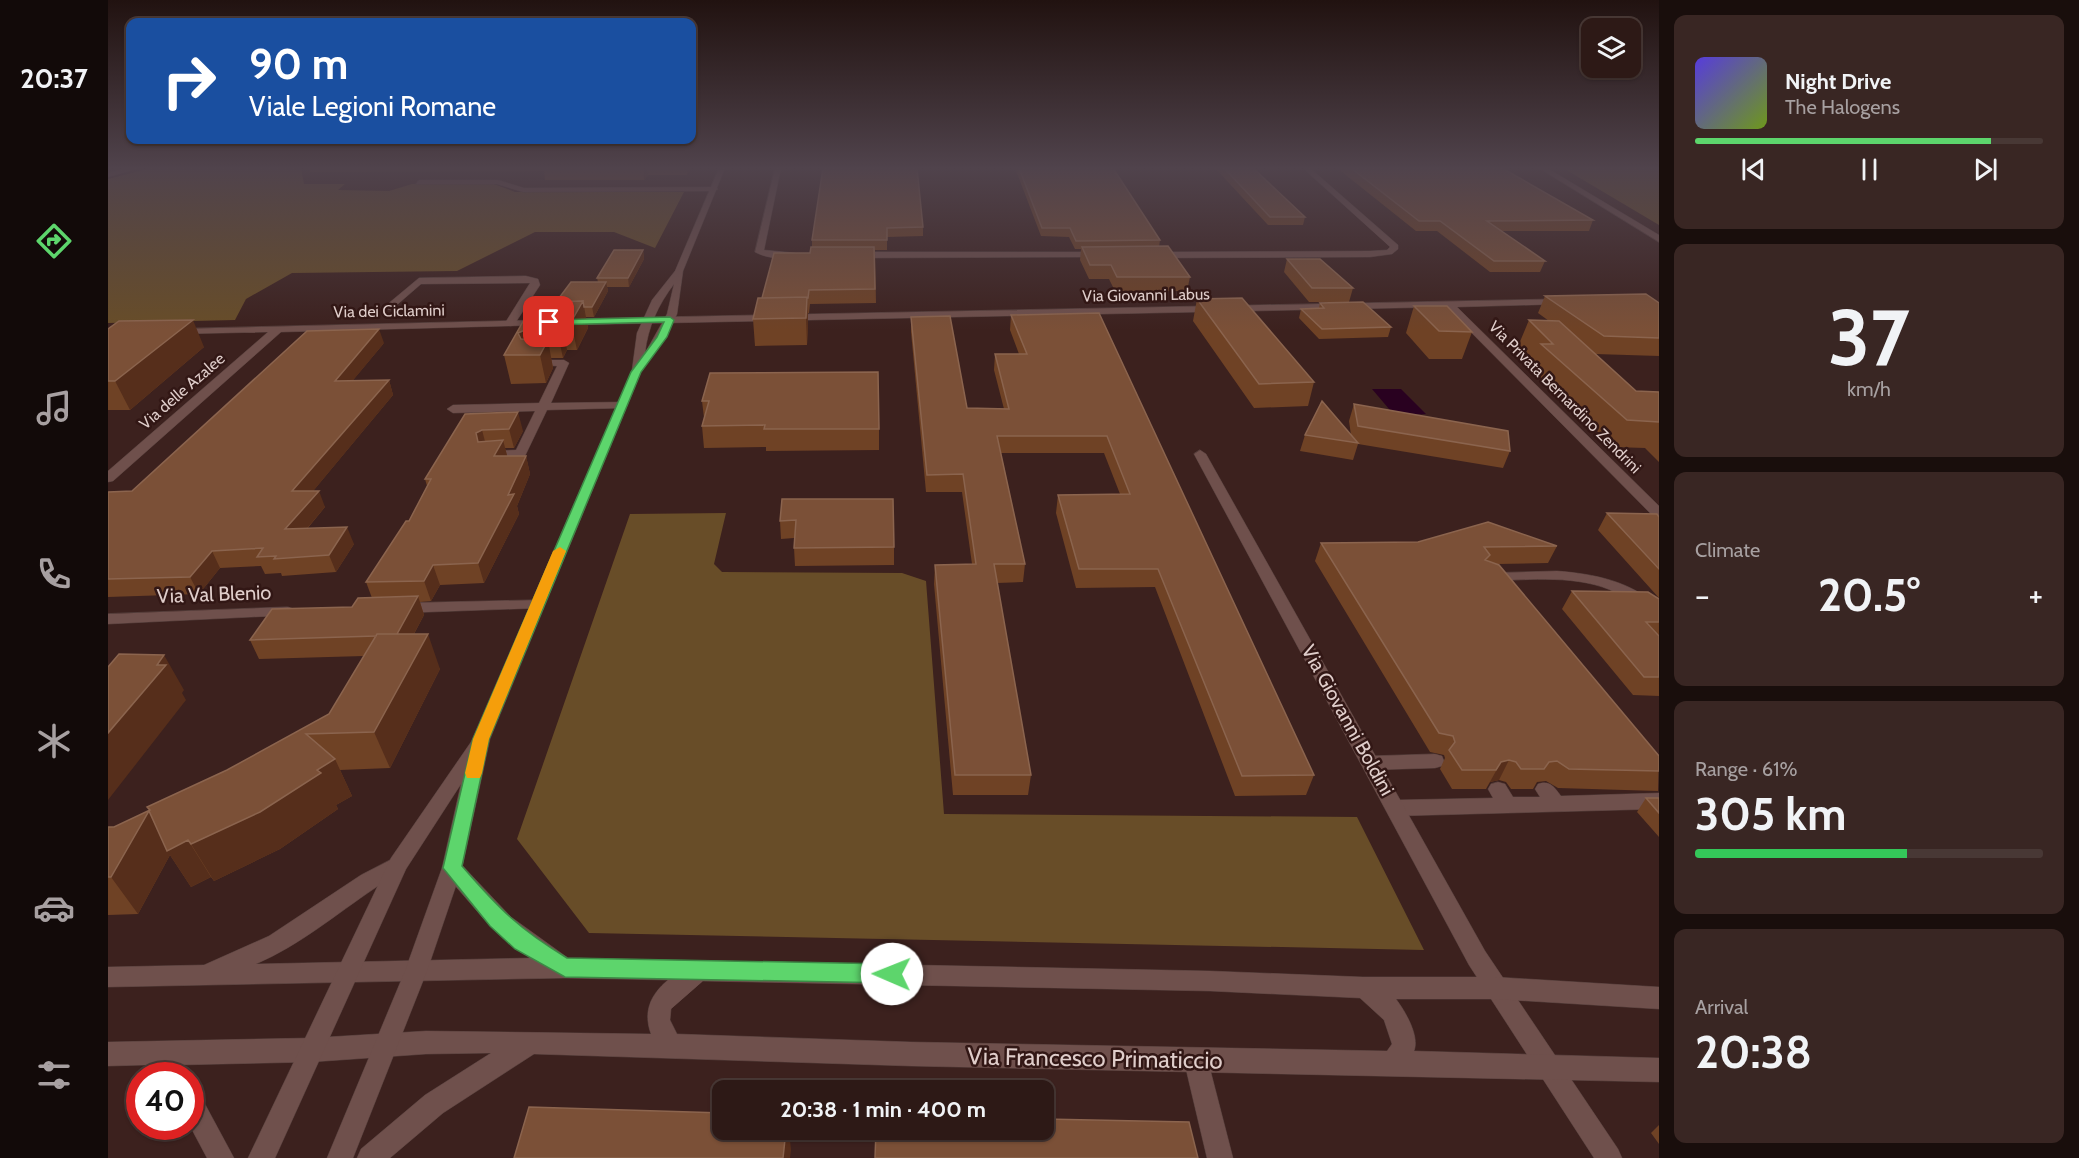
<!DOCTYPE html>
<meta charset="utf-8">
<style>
body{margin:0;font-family:Cabin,sans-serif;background:#392623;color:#f1f3f6;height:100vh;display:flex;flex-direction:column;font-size:22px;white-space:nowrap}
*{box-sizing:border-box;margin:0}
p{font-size:20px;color:#a7a0a1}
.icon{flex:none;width:33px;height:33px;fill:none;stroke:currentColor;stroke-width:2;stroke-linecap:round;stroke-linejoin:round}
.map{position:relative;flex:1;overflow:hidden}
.details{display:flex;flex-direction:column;gap:15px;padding:15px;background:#190e0c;width:420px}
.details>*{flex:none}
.banner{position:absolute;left:18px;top:18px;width:570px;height:126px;border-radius:12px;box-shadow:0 2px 4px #0004,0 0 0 2px #483835;background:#1a4fa0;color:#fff;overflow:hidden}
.buttons{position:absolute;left:1473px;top:18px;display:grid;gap:12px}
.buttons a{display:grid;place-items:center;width:60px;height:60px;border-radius:12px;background:#2d1916;box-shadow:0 2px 4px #0004,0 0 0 2px #483835;font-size:30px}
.speed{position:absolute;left:18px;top:1062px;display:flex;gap:12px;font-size:30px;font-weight:700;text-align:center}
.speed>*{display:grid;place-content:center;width:78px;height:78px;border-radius:50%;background:#2d1916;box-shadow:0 2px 4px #0004,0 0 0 2px #483835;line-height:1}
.speed .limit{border:9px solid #d22;background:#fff;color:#111}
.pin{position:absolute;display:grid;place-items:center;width:51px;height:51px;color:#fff;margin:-26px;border-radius:12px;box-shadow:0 3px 9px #0006}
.me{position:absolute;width:66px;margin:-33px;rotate:271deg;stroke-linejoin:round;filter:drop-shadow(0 0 4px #0008)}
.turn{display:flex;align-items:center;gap:21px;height:126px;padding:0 24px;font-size:27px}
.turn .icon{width:78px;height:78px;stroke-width:2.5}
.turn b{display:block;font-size:42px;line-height:51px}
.big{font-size:45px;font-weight:700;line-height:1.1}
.details .card{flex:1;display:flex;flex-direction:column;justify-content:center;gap:9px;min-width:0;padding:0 21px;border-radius:12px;background:#392623}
.details .dial{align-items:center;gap:0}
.dial b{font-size:78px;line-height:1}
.song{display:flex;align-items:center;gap:18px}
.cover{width:72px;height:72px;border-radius:9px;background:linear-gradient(135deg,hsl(250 70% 55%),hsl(80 70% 35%))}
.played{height:6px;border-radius:3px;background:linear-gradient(90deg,#5dd56c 85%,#483835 85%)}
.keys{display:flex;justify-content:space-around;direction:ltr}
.heat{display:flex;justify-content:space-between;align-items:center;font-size:33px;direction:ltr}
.charge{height:9px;border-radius:4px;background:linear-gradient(90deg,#34c759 61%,#483835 0)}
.trip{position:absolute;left:604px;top:1080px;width:342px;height:60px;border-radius:12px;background:#2d1916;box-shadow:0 2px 4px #0004,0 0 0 2px #483835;font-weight:700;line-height:60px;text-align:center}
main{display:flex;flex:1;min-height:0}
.tab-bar{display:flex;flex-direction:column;width:108px;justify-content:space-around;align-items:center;background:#120a09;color:#a7a0a1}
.tab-bar .icon{width:42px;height:42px}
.tab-bar .selected{color:#5dd56c}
.tab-bar b{font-size:27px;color:#f1f3f6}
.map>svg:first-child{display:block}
.green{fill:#684d28}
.water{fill:#290120}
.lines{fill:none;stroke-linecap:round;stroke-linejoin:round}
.service-casing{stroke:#533d3a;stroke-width:1}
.minor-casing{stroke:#533d3a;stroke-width:1}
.tertiary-casing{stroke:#533d3a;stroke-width:1}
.secondary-casing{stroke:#533d3a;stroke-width:1}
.service{fill:#6f504c;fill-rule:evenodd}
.minor{fill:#6f504c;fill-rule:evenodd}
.tertiary{fill:#6f504c;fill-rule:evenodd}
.secondary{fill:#6f504c;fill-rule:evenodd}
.wall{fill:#6f4225}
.shaded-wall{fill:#562e1b}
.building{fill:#7b5037;stroke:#8b644e;stroke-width:1.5}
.route{fill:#5dd56c;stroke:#3c8a46;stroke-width:1.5}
.slow{fill:#f59e0b}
.labels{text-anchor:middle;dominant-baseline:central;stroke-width:5;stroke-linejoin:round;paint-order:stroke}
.far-street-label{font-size:16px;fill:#dfcdca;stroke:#321715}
.street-label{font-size:20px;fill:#dfcdca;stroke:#321715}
.near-street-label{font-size:24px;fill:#dfcdca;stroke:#321715}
</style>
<main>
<nav class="tab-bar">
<b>20:37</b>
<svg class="icon selected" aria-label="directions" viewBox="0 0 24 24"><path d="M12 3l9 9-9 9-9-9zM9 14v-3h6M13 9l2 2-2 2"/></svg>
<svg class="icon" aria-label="music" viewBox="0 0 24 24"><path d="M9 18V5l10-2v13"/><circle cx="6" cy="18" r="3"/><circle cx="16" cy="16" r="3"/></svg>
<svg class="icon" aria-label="phone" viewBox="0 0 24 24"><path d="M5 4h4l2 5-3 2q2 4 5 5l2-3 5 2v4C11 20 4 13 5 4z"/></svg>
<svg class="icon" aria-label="climate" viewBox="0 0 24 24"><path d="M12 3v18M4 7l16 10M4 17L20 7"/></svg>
<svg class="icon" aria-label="car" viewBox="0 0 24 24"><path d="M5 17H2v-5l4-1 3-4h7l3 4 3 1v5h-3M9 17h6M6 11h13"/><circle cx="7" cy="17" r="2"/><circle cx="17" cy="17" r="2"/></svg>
<svg class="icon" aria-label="filters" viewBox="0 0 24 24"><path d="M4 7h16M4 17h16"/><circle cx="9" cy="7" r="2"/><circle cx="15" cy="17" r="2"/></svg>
</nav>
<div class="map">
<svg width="1551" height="1158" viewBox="0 0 1551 1158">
<rect width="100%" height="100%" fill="#3c211e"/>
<path class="green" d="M43,168H193L196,184H237L230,190L281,191L304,184H386L407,192H576L547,248L506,232H427L349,271L184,273L138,299L127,320L0,323V179Z
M1455,168H1551V225Z
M618,513L606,564L614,572L794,573L818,581L836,814L1249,817L1316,950L481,933L409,839L522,514Z"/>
<path class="water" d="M1264,389H1293L1318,414L1287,416Z"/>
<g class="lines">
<defs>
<path id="service" d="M667,168H673L656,250L687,253L688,255C678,261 657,258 647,252Z
M1195,168H1202L1290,245V249L1284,254L1262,257L1047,258L1043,255L1047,252L1262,251L1279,250L1282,247Z
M993,252L996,253V257L747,258L743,255L747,252Z
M418,276L430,279L432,285L406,325L402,326L397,323L422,283L313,284L283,310L275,308L311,278Z
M426,360H456L461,363L443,403L514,402L520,405L514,408L439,410L417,456L375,458V452L379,451L408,450L427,411L345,413L339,409L345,405L431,403L449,366L422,365L421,363Z
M1449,571C1487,574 1522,581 1551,607V621C1538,618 1524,599 1509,593C1471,574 1422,580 1381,581L1374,577L1381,573Z
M1327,754L1334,756L1336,761L1334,766L1327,768L1263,770L1256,768L1254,763L1256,758L1263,756Z
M1390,782L1397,784L1405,797H1432L1427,789L1430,784C1442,780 1446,787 1453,796L1551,793V809L1288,816L1281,813L1278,808L1281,803L1288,800L1385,798L1380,789L1383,784Z"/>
<path id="minor" d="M21,168H32L0,177V173Z
M311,180H390L416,188L606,187L610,189L606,191L415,192L389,184H308Z
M1455,299L1460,302L1458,304L1349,307L1551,506V518L1546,517L1338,307L459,325L454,322L459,319Z
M432,320L436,321V325L173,332L5,481L0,482V471L160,332L69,334L65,333V329Z
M1092,450L1098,454L1377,951L1510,1149L1514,1158H1486L1361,965L1086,454Z
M428,600L433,602L436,605L433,608L294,613L286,608L294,603Z
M180,607L186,609L188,612L186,615L0,624V614Z
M1088,1049L1097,1053L1100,1061L1125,1158H1099L1076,1061L1079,1053Z"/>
<path id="tertiary" d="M1431,168H1439L1551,235V242Z
M290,856L297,858L300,864C295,875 277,881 267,888C227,915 192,945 148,964L423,958L375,918L337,874L334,868L337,862L344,859L351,862L403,917L460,958L1102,971L1255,977H1387L1551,987V1009L1387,999H1288C1297,1011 1312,1036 1306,1051L1551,1058V1082L803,1066L426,1054L335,1113L282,1158H249L253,1149L317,1095L383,1053L318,1054L203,1062L69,1065L75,1076H46L37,1065L0,1066V1042L203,1038L318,1031L543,1034C535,1012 542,995 560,980L457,978L0,987V967L96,965L161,936L253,875ZM595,981L1102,991L1252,998L1276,1020L1284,1044L1279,1051L803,1042L569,1034L562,1020L563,1009Z
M82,1090L91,1093L126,1158H99L82,1126Z"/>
<path id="secondary" d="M611,168H617L575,271L569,314L558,336L533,372L382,739L354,868L319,971L245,1158H219L297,971L334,868L353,784L298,869L167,1158H140L283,858L363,742L524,370L529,333L544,300L567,271ZM566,284L559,314L537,353C540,327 550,305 566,284Z"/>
</defs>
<use href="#service" class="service-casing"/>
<use href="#minor" class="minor-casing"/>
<use href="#tertiary" class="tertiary-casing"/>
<use href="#secondary" class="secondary-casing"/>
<use href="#service" class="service"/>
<use href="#minor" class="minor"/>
<use href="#tertiary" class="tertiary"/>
<use href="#secondary" class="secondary"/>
</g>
<path class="wall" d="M201,168H583L579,175H540L536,180H437L436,171L202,172Z
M715,168L815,227V236L779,237V250H767L768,303L702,304L701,313H700V323L699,345L647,346L645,319L654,298L702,253L704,247V240Z
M907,168H1005L1052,240L1051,247L1082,277L1079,291H1007L1001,279H981L972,260L973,249H967L961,237L933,236Z
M1107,168H1145L1197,217L1195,225H1160Z
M1229,168H1394L1485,220L1481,231H1393L1437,261L1432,272H1382L1329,231H1308Z
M535,250L536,259L521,287H499L500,291L486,317H478L480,328L469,350H459L455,358H443L445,368L438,383L403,384L396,355L426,311L448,302L490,282L489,278Z
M1179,259L1245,288L1241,302H1201L1176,272Z
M1437,296L1551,303V356L1487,354L1528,391L1551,392V462L1537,448L1506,447L1423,369L1426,360L1411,344L1421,320L1441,321L1430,313Z
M1089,299L1206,382L1200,406L1146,408L1085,321Z
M1212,303L1283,327L1280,337L1211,339L1191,318L1193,309L1211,308Z
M1306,306L1364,332L1354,359H1321L1298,333Z
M991,313L1206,775L1198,795L1127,796L1047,587L968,588L948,513L950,495L1012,494L996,453H893L917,564L915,582L889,583L923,775L920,795H845L826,584L827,565L864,564L854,492H818L803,332V317L859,408L896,409L886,370L887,354H911L902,330L903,315Z
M0,329L96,347L22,410H0Z
M276,343L245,380H281L285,395L205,491L217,507L199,529L246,544L228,572L174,576L173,573L157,574L153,566L112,568L91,594L0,597V492L24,491Z
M602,373L771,429V450L658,451V447L596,448L594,426L596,418L594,401Z
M1246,404L1402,451L1395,468L1250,444L1245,460L1192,451L1197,435H1243L1241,421Z
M357,414L415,431L406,448H397L399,456H418L422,474L409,506L411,514L376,583L332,585L323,601L312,602L316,615L306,634L332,669L282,768L232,770L244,796L228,805L230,809L172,849L106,881L103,877L83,887L62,855L30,914L0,915V827H6L41,811L39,807L119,770L221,714L256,656L151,659L142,640L244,607L264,598L258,582L301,521L319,486L317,479Z
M674,499L786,547V565L687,566L686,548V538L673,539L672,521Z
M1499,513L1551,517V598L1490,530Z
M1213,543L1449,546L1440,563L1389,564L1551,756L1550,791L1450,788L1438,781L1429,782L1425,789H1403L1398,782L1391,780L1382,782L1378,789H1344L1332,769L1337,758L1336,755L1322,752L1207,561Z
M1464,591L1551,599V696L1525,695L1454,609Z
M1538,798H1551V837L1529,812Z
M1551,1125V1144L1543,1133Z"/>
<path class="shaded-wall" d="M535,168H539L540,175L536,180Z
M579,168H583L579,175Z
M535,250L536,259L521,287L520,278Z
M498,282L500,291L486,317L484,307Z
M699,297L700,323L699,345L698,318Z
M475,301L480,328L469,350L463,322Z
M85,320L96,347L22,410L7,381Z
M454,322L459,350L455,358L449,330Z
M271,329L276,343L232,396L227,381Z
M417,330L422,355H415L410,333Z
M440,340L445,368L438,383L432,355Z
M281,380L285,395L191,508L184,491Z
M410,412L415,431L406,448L401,429Z
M374,430L379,449L373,452L368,433Z
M395,440L400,459L386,456Z
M418,456L422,474L409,506L411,514L376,583L370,563Z
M211,491L217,507L184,546L177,529Z
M239,527L246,544L228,572L221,555Z
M104,551L112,568L91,594L82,577Z
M325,565L332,585L323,601L316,581Z
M310,596L316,615L295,654L288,635Z
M320,634L332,669L282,768L266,732Z
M56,655L76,690L74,693L78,700L0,800V733Z
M227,759L244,796L228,805L230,809L172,849L106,881L83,844Z
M1401,760L1391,780L1382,782L1378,789L1393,762Z
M41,811L80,840L103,877L83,887L62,855L30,914L3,877Z
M678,1130H681L683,1150L682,1158H675Z"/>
<path class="building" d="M715,168H809L815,227L779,228V240H704Z
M911,168H1005L1052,240L968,241L962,228H934Z
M1116,168H1145L1197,217H1162Z
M1243,168H1394L1485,220L1379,221L1437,261H1386L1332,221H1311Z
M1060,246L1082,277H1009L1003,265H982L974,247Z
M703,247H766L767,289L701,290L700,298H699V297L654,298L666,253H702Z
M506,250H535L520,278H489Z
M1179,259H1212L1245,288H1204Z
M463,282H498L484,307H476L475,301L448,302Z
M1538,294L1551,303V338L1496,336L1437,296Z
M699,297L698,318L645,319L650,298Z
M1134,298L1206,382L1151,384L1089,299Z
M475,301L463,322H454L449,330H417L410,333L413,339L440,340L432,355H396L421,311H426L432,302Z
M1255,302L1283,327L1214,329L1193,309L1216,308L1212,303Z
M1306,306H1339L1364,332L1331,331Z
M991,313L1206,775L1134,776L1050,569H971L950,495L1022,494L999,436H889L917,564H886L923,775H847L827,565L868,564L855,474L819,475L803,317L842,316L859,408L901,409L887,354H919L903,315Z
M85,320L7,381H0V329L11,321Z
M1421,320L1451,321L1528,391L1551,392V422L1519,420L1433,344H1445Z
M271,329L227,381L281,380L184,491H211L177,529L239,527L221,555L166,559L168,556L149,557L155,548L104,551L82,577L0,579V492L24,491L199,331Z
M770,372L771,429H656L657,425L594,426L601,401H594L602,373Z
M1214,401L1250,443L1197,435Z
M1246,404L1400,431L1402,451L1250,426Z
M410,412L401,429L374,430L368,433L370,442L395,440L386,456H418L400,495L406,494L370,563L325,565L316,581L258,582L298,521H301L323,479H317L357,414Z
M674,499H785L786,547L686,548L688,520L672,521Z
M1499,513L1549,514L1551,517V569Z
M1380,522L1449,546L1376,547L1382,555L1377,560L1391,565L1551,756V771L1461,769L1449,761L1441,762L1436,769H1413L1408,762L1401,760L1393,762L1388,770H1354L1341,750L1347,742L1345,736L1331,733L1213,543L1310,542Z
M1464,591L1540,592L1551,599V622H1538L1551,636V677H1536Z
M310,596L289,634H269L268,636L142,640L164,609L244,607L250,598Z
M269,634H320L266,732L198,734L227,759L209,770L213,773L152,812L83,844L80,840L59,851L41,811L3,877H0V827H6L42,810L39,807L119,770L221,714Z
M11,654L56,655L49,665H58L0,733V667Z
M1538,798H1551V813Z
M770,1082L897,1084L898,1090H770Z
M421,1107L615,1113V1130H678L675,1158H406Z
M936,1119L1081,1122L1090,1158H767L768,1130H936Z"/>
<linearGradient id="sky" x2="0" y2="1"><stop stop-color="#211210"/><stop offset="0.51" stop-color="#50434c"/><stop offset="1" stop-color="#50434c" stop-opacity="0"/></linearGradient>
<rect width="1551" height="330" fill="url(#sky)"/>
<path class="route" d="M562,317L566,320L559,337L533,372L381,739L354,866C391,909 411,929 459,958L784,964L791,967L794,974L791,980L784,983L457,977L407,949L382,926L335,868L365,739L523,372L549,337L556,322L441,325L436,322L441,320Z"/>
<path class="slow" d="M452,547L458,551L381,739L374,773L372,778H359L357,773L365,739L445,551Z"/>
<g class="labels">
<g class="far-street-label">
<text transform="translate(1038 295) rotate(-1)">Via Giovanni Labus</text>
<text transform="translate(281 311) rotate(-1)">Via dei Ciclamini</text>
<text transform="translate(74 391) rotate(-41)">Via delle Azalee</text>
<text transform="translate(1457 397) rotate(45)">Via Privata Bernardino Zendrini</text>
</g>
<g class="street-label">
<text transform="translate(106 594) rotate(-2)">Via Val Blenio</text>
<text transform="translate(1240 720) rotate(61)">Via Giovanni Boldini</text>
</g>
<g class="near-street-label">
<text transform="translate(987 1058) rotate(1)">Via Francesco Primaticcio</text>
</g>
</g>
</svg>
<div class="buttons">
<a><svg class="icon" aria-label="layers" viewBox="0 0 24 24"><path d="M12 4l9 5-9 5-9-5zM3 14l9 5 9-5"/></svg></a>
</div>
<div class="speed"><div class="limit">40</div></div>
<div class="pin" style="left:441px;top:322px;background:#d93025"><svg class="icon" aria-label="arrive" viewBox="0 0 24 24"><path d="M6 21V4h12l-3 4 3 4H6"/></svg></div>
<svg class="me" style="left:784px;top:974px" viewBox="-20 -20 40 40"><circle r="19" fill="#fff"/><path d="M0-13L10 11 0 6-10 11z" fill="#5dd56c"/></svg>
<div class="trip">20:38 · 1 min · 400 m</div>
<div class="banner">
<div class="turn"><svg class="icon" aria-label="right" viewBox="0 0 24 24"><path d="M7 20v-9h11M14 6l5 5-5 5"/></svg><div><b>90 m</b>Viale Legioni Romane</div></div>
</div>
</div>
<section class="details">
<div class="card">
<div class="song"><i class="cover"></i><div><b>Night Drive</b><p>The Halogens</p></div></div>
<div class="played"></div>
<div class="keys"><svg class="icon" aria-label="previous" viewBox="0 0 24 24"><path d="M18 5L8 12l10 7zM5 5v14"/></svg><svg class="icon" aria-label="pause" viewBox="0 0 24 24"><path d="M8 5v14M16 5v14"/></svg><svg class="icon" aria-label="next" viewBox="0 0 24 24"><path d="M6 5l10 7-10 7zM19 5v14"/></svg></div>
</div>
<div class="card dial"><b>37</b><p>km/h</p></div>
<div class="card"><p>Climate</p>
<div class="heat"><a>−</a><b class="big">20.5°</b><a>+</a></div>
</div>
<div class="card"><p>Range · 61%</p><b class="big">305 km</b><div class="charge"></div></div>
<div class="card"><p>Arrival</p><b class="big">20:38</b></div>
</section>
</main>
